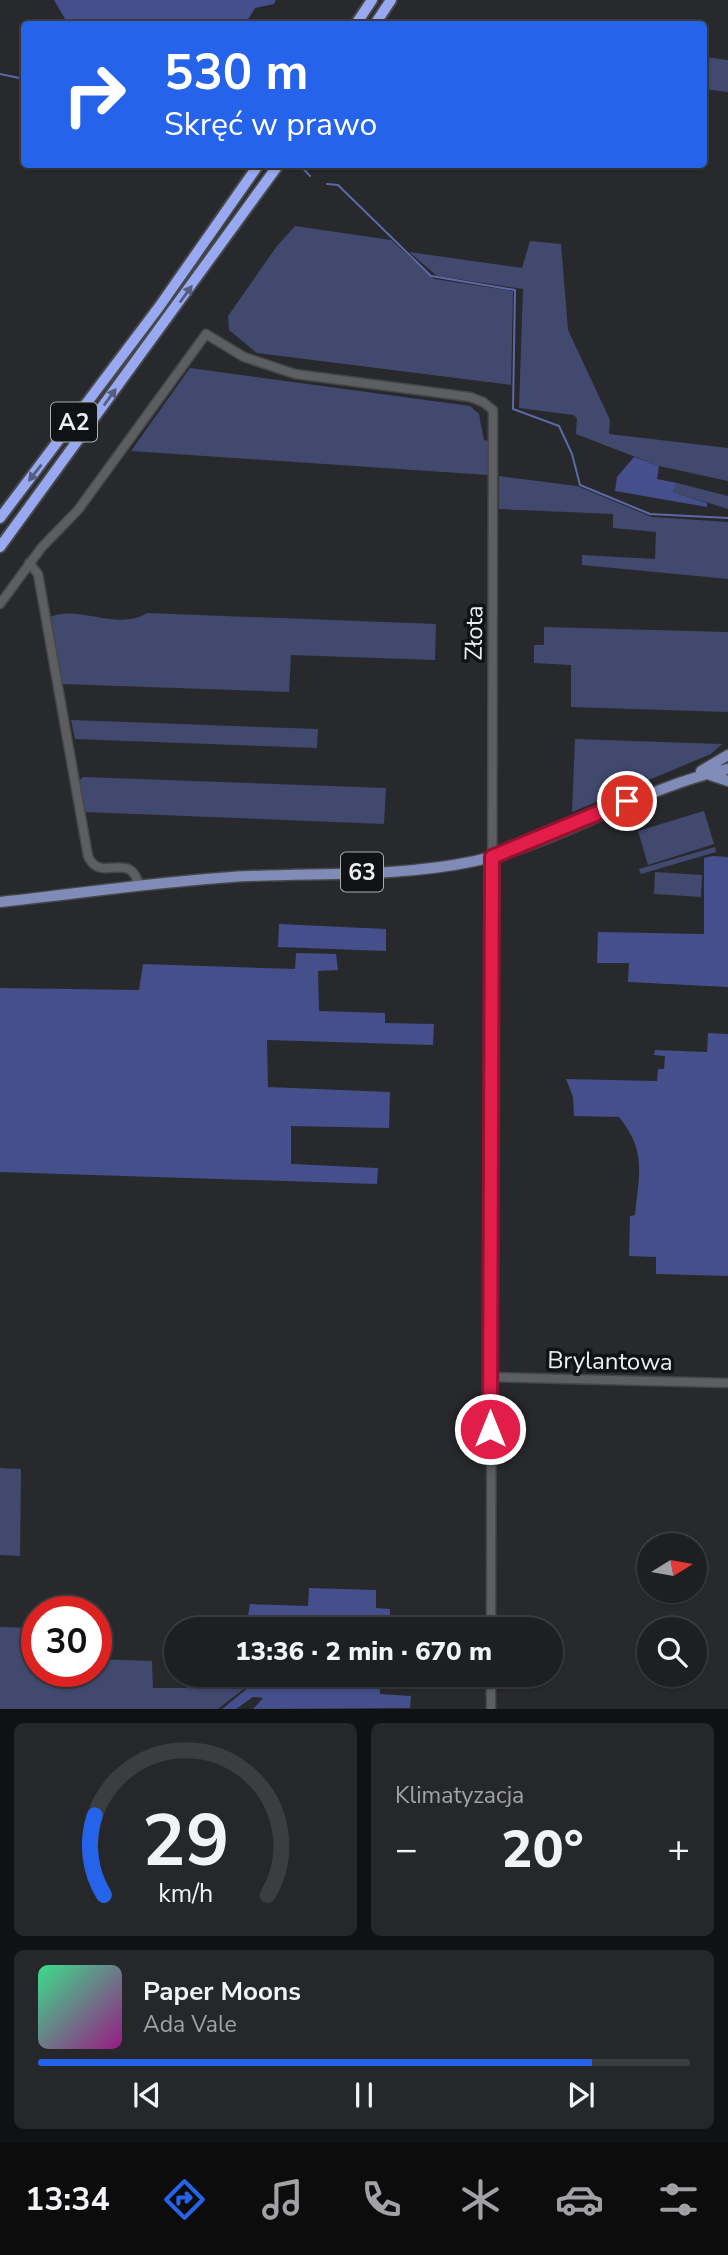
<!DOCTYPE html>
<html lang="pl">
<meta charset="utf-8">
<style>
body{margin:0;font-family:"Nunito Sans",sans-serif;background:#26272a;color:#f1f3f6;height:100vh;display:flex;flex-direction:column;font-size:26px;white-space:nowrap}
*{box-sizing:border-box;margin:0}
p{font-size:23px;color:#a1a2a5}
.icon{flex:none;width:38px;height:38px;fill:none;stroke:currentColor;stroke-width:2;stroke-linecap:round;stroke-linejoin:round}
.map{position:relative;height:1709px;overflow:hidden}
.sheet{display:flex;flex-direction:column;gap:14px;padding:14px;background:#101112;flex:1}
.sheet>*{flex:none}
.hud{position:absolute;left:21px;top:21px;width:686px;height:147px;border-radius:7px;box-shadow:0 2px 5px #0004,0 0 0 2px #3c3d3f;background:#2563eb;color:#fff;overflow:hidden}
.needle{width:46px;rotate:79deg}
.controls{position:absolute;left:637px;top:1533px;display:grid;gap:14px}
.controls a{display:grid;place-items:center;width:70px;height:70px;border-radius:50%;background:#1e1f21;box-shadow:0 2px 5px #0004,0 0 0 2px #3c3d3f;font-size:35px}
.speed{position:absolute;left:21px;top:1596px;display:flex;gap:14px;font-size:35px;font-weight:700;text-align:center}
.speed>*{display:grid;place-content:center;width:91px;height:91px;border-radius:50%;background:#1e1f21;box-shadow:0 2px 5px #0004,0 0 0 2px #3c3d3f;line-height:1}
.speed .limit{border:10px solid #d22;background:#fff;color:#111}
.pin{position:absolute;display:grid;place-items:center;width:60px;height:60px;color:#fff;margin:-30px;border:4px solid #fff;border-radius:50%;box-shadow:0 2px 7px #0007}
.me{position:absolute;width:77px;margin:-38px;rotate:0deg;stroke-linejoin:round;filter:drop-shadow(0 0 5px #0008)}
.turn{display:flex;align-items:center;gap:24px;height:147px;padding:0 28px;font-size:32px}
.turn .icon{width:91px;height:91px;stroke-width:2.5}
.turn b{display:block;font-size:49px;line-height:60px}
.big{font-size:52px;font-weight:800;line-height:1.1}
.sheet .card{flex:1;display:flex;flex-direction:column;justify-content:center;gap:10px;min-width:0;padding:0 24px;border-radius:10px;background:#26272a}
.sheet .dial{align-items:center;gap:0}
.dial svg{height:182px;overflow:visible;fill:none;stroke:#3c3d3f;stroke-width:7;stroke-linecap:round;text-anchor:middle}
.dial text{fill:#f1f3f6;stroke:none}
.song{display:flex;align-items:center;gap:21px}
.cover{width:84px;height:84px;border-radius:10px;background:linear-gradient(135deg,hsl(150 70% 55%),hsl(310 70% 35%))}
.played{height:7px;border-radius:4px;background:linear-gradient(90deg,#2563eb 85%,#3c3d3f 85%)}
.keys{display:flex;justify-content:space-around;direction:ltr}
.heat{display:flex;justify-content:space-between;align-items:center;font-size:38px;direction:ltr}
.sheet .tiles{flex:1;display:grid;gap:14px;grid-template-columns:1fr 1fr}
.card:last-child{grid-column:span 2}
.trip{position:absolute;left:164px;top:1617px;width:399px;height:70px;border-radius:35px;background:#1e1f21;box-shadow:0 2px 5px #0004,0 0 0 2px #3c3d3f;font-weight:800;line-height:70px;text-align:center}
.tabs{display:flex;height:112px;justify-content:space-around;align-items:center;background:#0c0c0d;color:#a1a2a5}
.tabs .icon{width:49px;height:49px}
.tabs .active{color:#2563eb}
.tabs b{font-size:32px;color:#f1f3f6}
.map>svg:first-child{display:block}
.green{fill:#41496e}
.forest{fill:#444f8b}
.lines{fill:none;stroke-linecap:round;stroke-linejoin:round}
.stream{stroke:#5c69a8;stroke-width:2}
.minor-casing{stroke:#464749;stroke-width:11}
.major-casing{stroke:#464749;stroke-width:13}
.highway-casing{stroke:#464749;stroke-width:14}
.minor{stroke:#5d5e61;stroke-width:8}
.major{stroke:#808bb7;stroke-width:10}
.highway{stroke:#98a9f1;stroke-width:10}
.oneway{fill:#545e82}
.route-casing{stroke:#92132f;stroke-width:18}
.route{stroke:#e11d48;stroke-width:12}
.labels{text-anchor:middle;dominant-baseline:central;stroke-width:7;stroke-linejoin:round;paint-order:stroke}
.shield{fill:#111213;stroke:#abacae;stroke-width:2}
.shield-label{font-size:23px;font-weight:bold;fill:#edeef0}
.street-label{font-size:24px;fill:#edeef0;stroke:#111213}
</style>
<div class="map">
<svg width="728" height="1709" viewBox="0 0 728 1709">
<rect width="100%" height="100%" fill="#28292c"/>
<path class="green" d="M704,57L728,60V92L704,89Z
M295,226L391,240L434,279L513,291L511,385L257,353L229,330L228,316L277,246Z
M530,241L561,244L568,330L610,420L609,434L728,448V481L659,466L576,434L577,418L573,415L519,408L523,289L437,276L409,252L522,268Z
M190,368L470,406L479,414L484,440L489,441L488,475L131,451Z
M499,476L577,486L652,517L728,522V579L582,565V555L655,559L656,532L613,528V514L499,509Z
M677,483L728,496V509L673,492Z
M147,613L436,624L435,660L291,655L289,692L62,684L48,618C76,603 117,632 147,613Z
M544,627L728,632V712L571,707V665L534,663V645H544Z
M71,720L318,729L317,748L75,739Z
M575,739L722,744L711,754L572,812Z
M83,777L386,788L384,824L85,812L79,781Z
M704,811L714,844L648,865L638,831Z
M715,847L716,852L641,874L639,869Z
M655,872L702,875L701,897L654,894Z
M0,1468L21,1469L20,1556L0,1555Z
M0,1627L35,1628L37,1671H96V1659L152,1661L153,1688H187L190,1675H249L250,1684L218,1709H0Z"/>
<path class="forest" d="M54,0H276L274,4L255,8L245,24H68Z
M634,457L659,466L657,479L677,483L673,492L707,503V507L615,491L617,477Z
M713,856L728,857V987L628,982L629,963H597L598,932L704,934V858Z
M279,924L386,929V951L278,947Z
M296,953L336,954L338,970L318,971L319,1011L385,1013V1023L434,1024L433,1045L267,1040L268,1087L390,1092L389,1128L291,1126V1164L378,1168L377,1184L0,1172V988L139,990L143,964L295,969Z
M708,1033L728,1034V1276L656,1274V1257L629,1256L630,1216L635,1215C639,1173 647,1152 619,1117L574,1116L573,1097L566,1079L657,1081L658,1069H664L665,1056L654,1055L655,1050L707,1052Z
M309,1588L376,1590V1608L390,1609V1627L418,1629H255L256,1623H247L250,1604L308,1606Z
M264,1675H379L380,1694L411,1696L410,1708L253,1709L263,1698L253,1697L236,1709H222Z"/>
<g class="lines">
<path class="stream" d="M0,74L24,79
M299,164L310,176
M327,184L338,185L431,276L515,290L513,409L559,426L572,454L580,485L650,514L728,518"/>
<defs>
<path id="minor" d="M29,563L38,574L88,856C100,885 131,848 139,886
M0,604L42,547L78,510L206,334L244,357L295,374L470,397L483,402L493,410L491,1629
M490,1377L728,1383
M491,1675V1709"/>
<path id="major" d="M701,771L728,755
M710,775L728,781
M0,902C77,894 154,882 232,877C312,872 396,878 475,861C563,842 639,788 728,769"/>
<path id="highway" d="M356,24L372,0
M375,24L391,0
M0,518L159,307L259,164
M0,547L279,164"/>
</defs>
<use href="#minor" class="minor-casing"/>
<use href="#major" class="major-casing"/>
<use href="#highway" class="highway-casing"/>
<use href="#minor" class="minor"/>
<use href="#major" class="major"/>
<use href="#highway" class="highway"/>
</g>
<defs><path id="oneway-solid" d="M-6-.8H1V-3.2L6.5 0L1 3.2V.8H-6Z" transform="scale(1.75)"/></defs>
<g class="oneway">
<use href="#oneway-solid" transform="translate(186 294) rotate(-54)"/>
<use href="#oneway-solid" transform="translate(110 397) rotate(-54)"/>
<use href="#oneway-solid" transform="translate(35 473) rotate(128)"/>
</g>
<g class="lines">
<defs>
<path id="route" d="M490,1429L492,857L627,801"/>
</defs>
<use href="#route" class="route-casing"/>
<use href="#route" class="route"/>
</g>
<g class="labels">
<g class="shield">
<rect x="51" y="402.5" width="46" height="39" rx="5"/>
<rect x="341" y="852.5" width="42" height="39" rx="5"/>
</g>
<g class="shield-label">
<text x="74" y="422">A2</text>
<text x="362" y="872">63</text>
</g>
<g class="street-label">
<text transform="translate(474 633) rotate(-89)">Złota</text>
<text transform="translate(610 1361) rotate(1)">Brylantowa</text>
</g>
</g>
</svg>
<div class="controls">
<a><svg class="needle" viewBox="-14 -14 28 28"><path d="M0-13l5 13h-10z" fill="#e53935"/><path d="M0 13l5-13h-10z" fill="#a1a2a5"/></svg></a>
<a><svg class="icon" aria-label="search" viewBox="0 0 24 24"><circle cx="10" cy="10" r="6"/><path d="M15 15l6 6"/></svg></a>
</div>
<div class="speed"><div class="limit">30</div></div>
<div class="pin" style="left:627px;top:801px;background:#d93025"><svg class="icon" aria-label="arrive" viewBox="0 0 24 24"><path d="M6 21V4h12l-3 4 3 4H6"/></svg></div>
<svg class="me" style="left:490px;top:1429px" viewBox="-20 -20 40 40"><circle r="17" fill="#e11d48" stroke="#fff" stroke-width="3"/><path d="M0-11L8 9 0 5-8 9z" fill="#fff"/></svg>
<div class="trip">13:36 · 2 min · 670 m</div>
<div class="hud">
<div class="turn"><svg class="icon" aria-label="right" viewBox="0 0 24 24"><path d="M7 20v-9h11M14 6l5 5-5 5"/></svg><div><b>530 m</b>Skręć w prawo</div></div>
</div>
</div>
<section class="sheet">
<div class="tiles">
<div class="card dial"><svg viewBox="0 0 100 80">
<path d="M14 69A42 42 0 1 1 86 69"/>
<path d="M14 69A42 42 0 0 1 10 34" stroke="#2563eb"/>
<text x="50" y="56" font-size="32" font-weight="700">29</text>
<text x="50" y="72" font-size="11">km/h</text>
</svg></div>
<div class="card"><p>Klimatyzacja</p>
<div class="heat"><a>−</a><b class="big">20°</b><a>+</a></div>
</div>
<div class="card">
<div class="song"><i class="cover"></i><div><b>Paper Moons</b><p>Ada Vale</p></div></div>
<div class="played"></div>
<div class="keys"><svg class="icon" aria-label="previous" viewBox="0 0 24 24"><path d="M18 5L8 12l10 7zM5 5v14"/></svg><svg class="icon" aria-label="pause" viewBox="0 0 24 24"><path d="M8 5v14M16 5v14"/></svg><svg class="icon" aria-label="next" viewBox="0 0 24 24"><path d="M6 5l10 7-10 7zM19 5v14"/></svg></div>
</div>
</div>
</section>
<nav class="tabs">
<b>13:34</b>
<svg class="icon active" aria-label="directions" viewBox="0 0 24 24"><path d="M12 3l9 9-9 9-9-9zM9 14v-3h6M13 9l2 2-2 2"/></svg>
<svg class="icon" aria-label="music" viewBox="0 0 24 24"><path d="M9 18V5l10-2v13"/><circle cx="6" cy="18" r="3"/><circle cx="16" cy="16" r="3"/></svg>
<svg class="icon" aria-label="phone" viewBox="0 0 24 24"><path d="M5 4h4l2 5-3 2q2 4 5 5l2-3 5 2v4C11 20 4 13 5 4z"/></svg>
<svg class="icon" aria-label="climate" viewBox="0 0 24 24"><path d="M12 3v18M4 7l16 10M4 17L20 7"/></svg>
<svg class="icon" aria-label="car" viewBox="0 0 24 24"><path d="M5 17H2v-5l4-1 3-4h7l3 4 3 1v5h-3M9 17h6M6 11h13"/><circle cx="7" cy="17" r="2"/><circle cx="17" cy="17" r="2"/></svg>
<svg class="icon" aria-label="filters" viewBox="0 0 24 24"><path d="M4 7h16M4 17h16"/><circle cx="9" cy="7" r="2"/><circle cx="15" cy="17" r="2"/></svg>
</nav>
